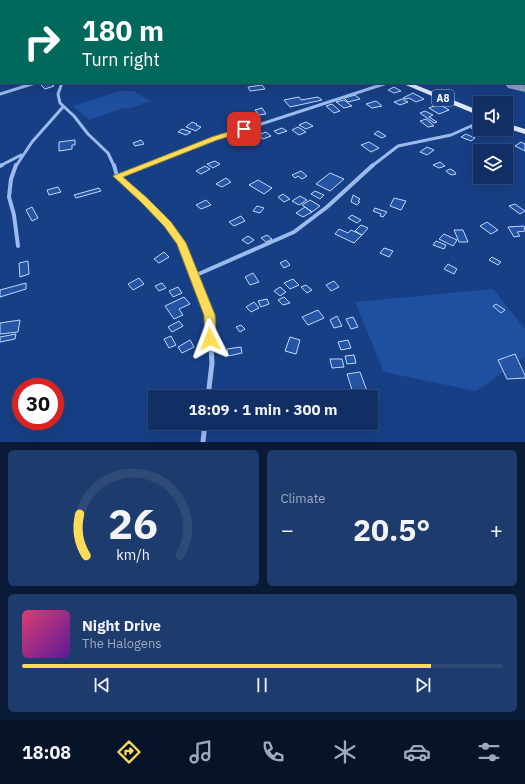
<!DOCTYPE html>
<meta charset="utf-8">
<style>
body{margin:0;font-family:"IBM Plex Sans",sans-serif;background:#1e3b6d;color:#f1f3f6;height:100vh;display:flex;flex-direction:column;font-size:15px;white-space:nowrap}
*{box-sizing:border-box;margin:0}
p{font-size:13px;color:#9ca9bf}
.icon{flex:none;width:22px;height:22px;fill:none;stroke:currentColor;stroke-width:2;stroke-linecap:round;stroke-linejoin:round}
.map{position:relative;height:442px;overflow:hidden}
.details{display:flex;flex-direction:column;gap:8px;padding:8px;background:#091a37;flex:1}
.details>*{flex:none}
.top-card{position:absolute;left:0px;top:0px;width:525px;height:84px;box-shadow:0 4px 16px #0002,0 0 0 1px #304a78;background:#00695c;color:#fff;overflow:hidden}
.buttons{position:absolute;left:473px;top:96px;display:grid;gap:8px}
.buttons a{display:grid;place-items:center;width:40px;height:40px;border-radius:0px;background:#112f64;box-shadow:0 4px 16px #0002,0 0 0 1px #304a78;font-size:20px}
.speed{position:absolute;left:12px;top:378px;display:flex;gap:8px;font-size:20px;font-weight:700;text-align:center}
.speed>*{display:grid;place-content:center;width:52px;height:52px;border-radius:50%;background:#112f64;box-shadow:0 4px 16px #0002,0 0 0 1px #304a78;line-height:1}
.speed .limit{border:6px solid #d22;background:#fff;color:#111}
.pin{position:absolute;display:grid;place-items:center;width:34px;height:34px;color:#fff;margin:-17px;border-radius:8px;box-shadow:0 2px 6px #0006}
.me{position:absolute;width:44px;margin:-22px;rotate:357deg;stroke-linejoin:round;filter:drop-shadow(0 0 3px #0008)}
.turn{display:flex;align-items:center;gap:14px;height:84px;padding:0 16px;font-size:18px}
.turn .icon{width:52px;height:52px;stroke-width:2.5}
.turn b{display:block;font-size:28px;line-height:34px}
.big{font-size:30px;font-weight:700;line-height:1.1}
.details .card{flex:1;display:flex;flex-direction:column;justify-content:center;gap:6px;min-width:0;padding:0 14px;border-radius:6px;background:#1e3b6d}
.details .dial{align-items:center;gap:0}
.dial svg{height:104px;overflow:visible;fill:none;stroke:#304a78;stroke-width:7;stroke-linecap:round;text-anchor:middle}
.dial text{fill:#f1f3f6;stroke:none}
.song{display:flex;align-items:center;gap:12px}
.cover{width:48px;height:48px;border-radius:6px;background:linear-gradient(135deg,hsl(340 70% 55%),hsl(270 70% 35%))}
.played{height:4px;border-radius:2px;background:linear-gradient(90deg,#ffdc58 85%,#304a78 85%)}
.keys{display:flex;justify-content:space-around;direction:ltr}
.heat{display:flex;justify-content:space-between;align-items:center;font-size:22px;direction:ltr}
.details .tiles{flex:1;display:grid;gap:8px;grid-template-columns:1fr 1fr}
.card:last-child{grid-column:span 2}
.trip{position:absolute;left:148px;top:390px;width:230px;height:40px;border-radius:0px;background:#112f64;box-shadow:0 4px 16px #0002,0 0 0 1px #304a78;font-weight:700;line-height:40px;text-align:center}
.dock{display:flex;height:64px;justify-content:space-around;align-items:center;background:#071328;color:#9ca9bf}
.dock .icon{width:28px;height:28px}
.dock .current{color:#ffdc58}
.dock b{font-size:18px;color:#f1f3f6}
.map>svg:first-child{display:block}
.green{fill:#1f4f9f}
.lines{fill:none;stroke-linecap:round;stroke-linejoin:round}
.runway{fill:#8b9fc2;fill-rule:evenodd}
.building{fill:#2554a4;stroke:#c2d7fa}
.minor-far2{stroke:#9cbbed;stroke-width:3}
.minor-far1{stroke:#9cbbed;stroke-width:4}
.minor{stroke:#9cbbed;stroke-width:5}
.tertiary{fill:#9cbbed;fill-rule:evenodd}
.primary{fill:#e2ebff;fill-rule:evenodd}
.route{fill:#ffdc58;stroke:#a68f39}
.labels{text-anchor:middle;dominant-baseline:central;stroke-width:4;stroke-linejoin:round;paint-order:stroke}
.shield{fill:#173f86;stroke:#b9c5db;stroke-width:1}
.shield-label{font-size:10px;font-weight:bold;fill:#fff}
</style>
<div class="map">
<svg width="525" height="442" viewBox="0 0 525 442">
<rect width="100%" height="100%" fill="#173f86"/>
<path class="green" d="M120,91H134L150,101L128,109L126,107L89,120L73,106Z
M493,289L525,329V357L476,391L384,372L355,302Z"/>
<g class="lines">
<path class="runway" d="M524,66L525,92L508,88L504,83H524Z"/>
</g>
<path class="building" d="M45,83H50L54,86L45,89L40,84Z
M262,85L265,89L250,91L248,87Z
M394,87L401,91L394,93L388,90Z
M413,93L424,99L416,102L409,98L406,99L403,98Z
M355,95L360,99L348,102L344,98Z
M299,97L301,100L318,97L322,100L290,107L284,100Z
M402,99L408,102L400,105L394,102Z
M344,100L352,106L344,108L336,102Z
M376,101L382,106L372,108L366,104Z
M332,104L340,111L334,113L326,106Z
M439,104L449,110L439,114L429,108Z
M262,108L266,114L259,115L255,110Z
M425,111L433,115L429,117L437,122L434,123L420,113Z
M426,119L434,126L428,127L420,121Z
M192,122L197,124L196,125L201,127L196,131L186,127Z
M306,122L313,126L306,129L299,125Z
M479,125L480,129H485L482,130L484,131L480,133L471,128Z
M298,127L306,132L299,135L292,130Z
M282,128L287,131L278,134L274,131Z
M182,129L191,132L186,135L178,132Z
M378,131L386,136L382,138L374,134Z
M266,132L271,136L263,139L258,135Z
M466,134L475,138L471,141L461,137Z
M75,140V145H72V149L59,151V142Z
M141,140L144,144L135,146L133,143Z
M369,142L379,148L371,152L361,145Z
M521,142L525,144V151L515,146Z
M427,147L434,150L427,155L420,152Z
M215,161L220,164L213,168L207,164Z
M440,162L445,166L439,168L433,165Z
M205,166L210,169L201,174L196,171Z
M450,169L454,171L456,174L452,175L448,173L446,171Z
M301,171L307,176L302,179L298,176L295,178L292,175Z
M330,173L344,179L330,191L316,184Z
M483,177L496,179L497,184L483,182Z
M226,178L231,182L222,187L216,184Z
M258,180L272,188L264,194L249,185Z
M58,187L61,192L49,195L47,190Z
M99,188L101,191L76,198L74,195Z
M315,191L324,195L320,199L311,194Z
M283,194L290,199L284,202L278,197Z
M353,195L360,199L358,201L360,202L357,205L351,202Z
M300,196L307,200L299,205L292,201Z
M394,198L406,201L401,210L390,206Z
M206,200L211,205L201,209L196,205Z
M310,200L320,206L312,212L302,205Z
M515,204L525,211L520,214L509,206Z
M257,206L264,208L260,213L253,211Z
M32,207L38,218L32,221L26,210Z
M305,207L312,212L303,217L296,213Z
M375,208L387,212L383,217L380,216L381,214L373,211Z
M352,215L361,220L357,223L348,218Z
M241,216L245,221L234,226L229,222Z
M487,222L498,230L491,234L480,226Z
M361,225L368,228L362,235L355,231Z
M524,226L525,231L517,232L520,236L514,237L508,227Z
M339,229L348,233L351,230L362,235L354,243L335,234Z
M454,230H463L468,242H459Z
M444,234L457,240L453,246L439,239Z
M267,235L272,239L266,242L261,238Z
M248,236L254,240L248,244L242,240Z
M436,241L446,245L444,249L433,245Z
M384,248L393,251L389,257L380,253Z
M164,252L169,257L159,263L154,259Z
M492,257L501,262L498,265L489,260Z
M286,260L290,265L284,268L280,263Z
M28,261L29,274L20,277L19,263Z
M448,264L457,269L454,274L444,269Z
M253,273L259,282L250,285L245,277Z
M139,278L144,284L133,290L128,284Z
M293,279L299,285L290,289L284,283Z
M334,281L339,287L331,291L326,285Z
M26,283V289L0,297V290Z
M162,283L166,288L159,291L155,286Z
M306,285L312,290L307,293L301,287Z
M178,287L182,293L173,297L169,291Z
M280,287L286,292L280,296L274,291Z
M184,297L190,304L179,309L183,315L174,319L165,306Z
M284,297L290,303L283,305L278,300Z
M267,299L269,304L261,307L258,301Z
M254,302L259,308L251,312L246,307Z
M496,304L505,310L501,313L493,306Z
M318,310L324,318L308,325L302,317Z
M337,316L342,326L334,328L330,320Z
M353,317L358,327L351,329L346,319Z
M20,320L18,332L0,334V323Z
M179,321L183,326L172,332L168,327Z
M241,325L245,329L240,332L236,327Z
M16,334L15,339L0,342V337Z
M171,336L176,345L169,348L164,339Z
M290,337L300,340L296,354L285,351Z
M190,340L194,347L182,353L178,347Z
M348,340L351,348L341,350L338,342Z
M241,347L242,353L228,356L227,349Z
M515,354L525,375V378L507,379L498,360Z
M354,355L356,363L347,364L345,356Z
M330,359H342L344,367L332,368Z
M360,372L367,391L353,393L347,374Z"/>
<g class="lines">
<path class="minor-far2" d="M62,83L58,94L60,103L74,116L88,134L108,153L114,166
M0,94L35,83
M0,166L21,155
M16,166L32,142L63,107
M144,166L215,139L387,83
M372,166L398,146L451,135L480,122"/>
<path class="minor-far1" d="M16,165L11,179L9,197L14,215L18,246
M114,165L117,176
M146,165L117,176C139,198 165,216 181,243C189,257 193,272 199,287
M0,166L2,165
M194,276L294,232L327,207L373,165"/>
<path class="minor" d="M198,286L209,315L212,363L208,397
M203,442L205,423"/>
<path class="tertiary" d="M408,0H419L417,1H407Z"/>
<path class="primary" d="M266,0H273L274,1H267Z
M401,83H411L480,111V116Z
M506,123L525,129V134L506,128Z"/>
</g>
<path class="route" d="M244,127L247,128V131L217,140L123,177L147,198L171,222L186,243L215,315L216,339L214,343L210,344L206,343L205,339L204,315L177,244L164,226L141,202L113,176L212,137Z"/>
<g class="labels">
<rect class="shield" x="432" y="90" width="22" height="16" rx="3"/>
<g class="shield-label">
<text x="443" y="98">A8</text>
</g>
</g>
</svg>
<div class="buttons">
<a><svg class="icon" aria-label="sound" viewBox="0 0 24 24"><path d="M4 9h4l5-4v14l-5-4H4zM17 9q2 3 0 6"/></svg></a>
<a><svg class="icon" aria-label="layers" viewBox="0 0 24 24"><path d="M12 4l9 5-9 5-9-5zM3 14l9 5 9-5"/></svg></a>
</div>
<div class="speed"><div class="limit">30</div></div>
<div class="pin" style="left:244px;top:129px;background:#d93025"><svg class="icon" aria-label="arrive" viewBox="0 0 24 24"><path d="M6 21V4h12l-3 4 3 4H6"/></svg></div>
<svg class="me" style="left:210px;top:339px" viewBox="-20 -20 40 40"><path d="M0-17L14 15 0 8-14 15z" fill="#ffdc58" stroke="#fff" stroke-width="4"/></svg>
<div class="trip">18:09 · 1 min · 300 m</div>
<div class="top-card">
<div class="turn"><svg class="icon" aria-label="right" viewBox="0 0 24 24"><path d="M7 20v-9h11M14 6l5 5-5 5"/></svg><div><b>180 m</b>Turn right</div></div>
</div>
</div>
<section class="details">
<div class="tiles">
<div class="card dial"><svg viewBox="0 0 100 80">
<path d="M14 69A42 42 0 1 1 86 69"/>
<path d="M14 69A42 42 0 0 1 9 37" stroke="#ffdc58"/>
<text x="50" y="56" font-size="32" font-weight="700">26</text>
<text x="50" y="72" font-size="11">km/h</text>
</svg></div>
<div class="card"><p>Climate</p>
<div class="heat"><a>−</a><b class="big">20.5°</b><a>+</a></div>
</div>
<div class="card">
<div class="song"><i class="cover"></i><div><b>Night Drive</b><p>The Halogens</p></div></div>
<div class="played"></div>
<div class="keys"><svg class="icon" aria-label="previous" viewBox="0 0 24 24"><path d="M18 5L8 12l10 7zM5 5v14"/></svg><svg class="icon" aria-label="pause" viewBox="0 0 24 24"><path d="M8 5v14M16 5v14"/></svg><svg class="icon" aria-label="next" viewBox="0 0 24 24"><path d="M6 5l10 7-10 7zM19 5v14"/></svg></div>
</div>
</div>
</section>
<nav class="dock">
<b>18:08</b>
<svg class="icon current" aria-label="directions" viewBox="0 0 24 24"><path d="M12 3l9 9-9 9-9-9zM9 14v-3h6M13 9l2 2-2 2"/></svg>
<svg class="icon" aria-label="music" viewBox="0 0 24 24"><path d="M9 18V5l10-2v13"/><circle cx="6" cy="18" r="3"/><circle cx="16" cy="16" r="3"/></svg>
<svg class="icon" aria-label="phone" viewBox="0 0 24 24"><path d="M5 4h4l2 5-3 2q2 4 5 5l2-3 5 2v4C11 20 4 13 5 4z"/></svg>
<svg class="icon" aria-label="climate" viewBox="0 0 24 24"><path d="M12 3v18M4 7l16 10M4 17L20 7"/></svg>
<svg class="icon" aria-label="car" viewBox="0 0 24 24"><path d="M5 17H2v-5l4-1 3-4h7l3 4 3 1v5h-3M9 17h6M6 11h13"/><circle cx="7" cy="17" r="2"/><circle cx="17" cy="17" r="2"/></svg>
<svg class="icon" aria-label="filters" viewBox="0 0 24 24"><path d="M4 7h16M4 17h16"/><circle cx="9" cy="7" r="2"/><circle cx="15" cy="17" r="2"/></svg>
</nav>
